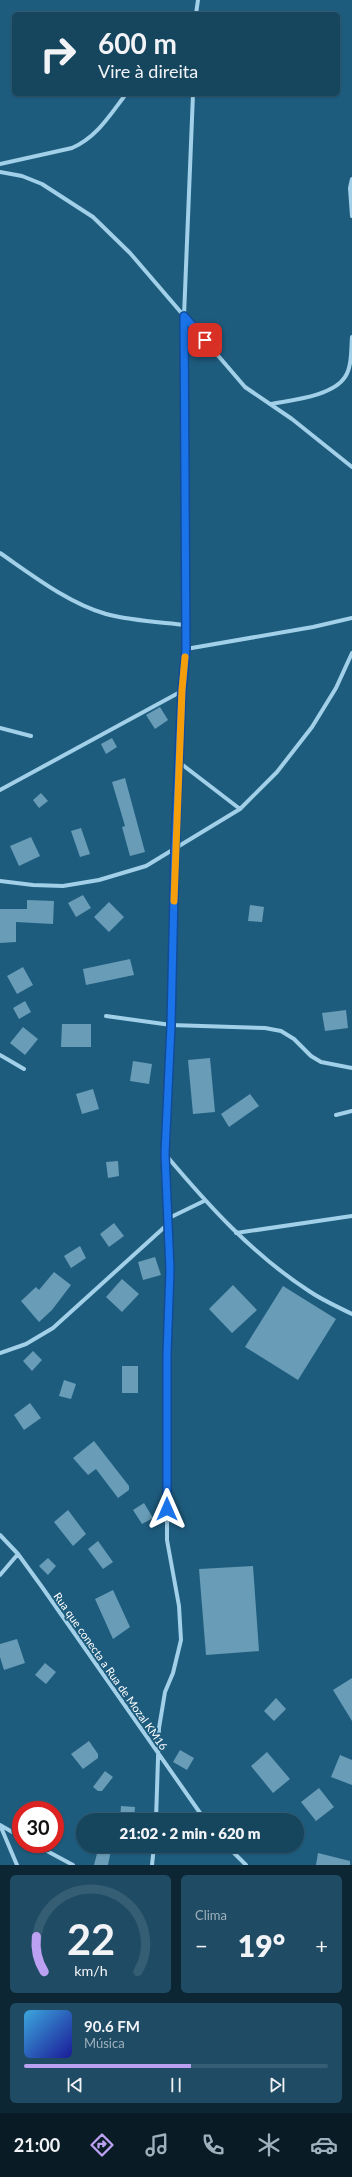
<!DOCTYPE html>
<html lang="pt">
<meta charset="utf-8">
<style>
body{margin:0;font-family:Lato,sans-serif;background:#1f4c64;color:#f1f3f6;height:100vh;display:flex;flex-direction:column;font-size:15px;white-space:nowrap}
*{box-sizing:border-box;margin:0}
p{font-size:13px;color:#9eb1bc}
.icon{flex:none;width:22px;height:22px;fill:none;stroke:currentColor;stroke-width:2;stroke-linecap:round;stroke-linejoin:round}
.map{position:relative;height:1865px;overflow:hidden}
.sheet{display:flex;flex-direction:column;gap:10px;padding:10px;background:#0c2634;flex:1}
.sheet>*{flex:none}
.hud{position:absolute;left:12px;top:12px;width:328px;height:84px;border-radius:6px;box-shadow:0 1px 3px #0004,0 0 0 1px #355d73;background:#16455e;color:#f1f3f6;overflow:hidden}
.speed{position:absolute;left:12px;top:1801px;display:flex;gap:8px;font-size:20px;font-weight:700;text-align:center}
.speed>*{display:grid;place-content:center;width:52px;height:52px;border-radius:50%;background:#16455e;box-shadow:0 1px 3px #0004,0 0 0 1px #355d73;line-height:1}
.speed .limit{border:6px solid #d22;background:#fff;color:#111}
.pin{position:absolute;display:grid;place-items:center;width:34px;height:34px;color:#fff;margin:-17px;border-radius:8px;box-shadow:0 2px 6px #0006}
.me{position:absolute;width:44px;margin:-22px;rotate:0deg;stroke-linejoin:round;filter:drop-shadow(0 0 3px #0008)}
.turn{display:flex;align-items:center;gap:14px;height:84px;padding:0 20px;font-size:18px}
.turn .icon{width:52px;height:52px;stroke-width:2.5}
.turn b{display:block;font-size:28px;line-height:34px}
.big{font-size:30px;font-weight:800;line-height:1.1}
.sheet .tile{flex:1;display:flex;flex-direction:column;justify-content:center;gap:6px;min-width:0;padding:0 14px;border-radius:6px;background:#1f4c64}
.sheet .dial{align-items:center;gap:0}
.dial svg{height:104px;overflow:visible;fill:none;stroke:#355d73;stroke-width:7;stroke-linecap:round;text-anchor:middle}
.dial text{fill:#f1f3f6;stroke:none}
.song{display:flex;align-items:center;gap:12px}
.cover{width:48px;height:48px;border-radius:6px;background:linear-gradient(135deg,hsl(200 70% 55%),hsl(240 70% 35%))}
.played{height:4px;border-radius:2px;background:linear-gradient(90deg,#bca0f2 55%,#355d73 55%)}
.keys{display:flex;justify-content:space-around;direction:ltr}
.heat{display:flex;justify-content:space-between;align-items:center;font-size:22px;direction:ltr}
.sheet .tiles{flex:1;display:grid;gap:10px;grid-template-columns:1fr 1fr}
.tile:last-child{grid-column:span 2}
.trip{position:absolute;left:76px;top:1813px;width:228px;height:40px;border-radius:20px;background:#16455e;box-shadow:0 1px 3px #0004,0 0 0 1px #355d73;font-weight:800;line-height:40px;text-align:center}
.tab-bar{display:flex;height:64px;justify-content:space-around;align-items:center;background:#091c26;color:#9eb1bc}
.tab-bar .icon{width:28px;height:28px}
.tab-bar .selected{color:#bca0f2}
.tab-bar b{font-size:18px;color:#f1f3f6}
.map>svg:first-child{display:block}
.building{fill:#689cb7}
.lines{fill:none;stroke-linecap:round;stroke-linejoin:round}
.minor{stroke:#a1d0e8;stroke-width:4}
.route-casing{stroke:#114b97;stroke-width:10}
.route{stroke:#1a73e8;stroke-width:7}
.slow{stroke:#f59e0b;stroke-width:7}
.labels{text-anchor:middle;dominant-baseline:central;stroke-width:4;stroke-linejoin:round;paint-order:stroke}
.street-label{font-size:11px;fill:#fff;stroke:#1e5c7e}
</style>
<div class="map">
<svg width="352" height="1865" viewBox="0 0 352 1865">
<rect width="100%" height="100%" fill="#1e5c7e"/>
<path class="building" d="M160,707L168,720L155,729L146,715Z
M112,738L117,747L106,754L101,744Z
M125,778L145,852L130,856L122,827L125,826L112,782Z
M41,793L48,801L39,808L33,800Z
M81,828L90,854L80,857L71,831Z
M31,837L40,856L19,866L10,846Z
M83,895L91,908L76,917L68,903Z
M27,900L54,901L53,924L16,922V942L0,943V909H27Z
M109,902L124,917L109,932L94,917Z
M250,905L264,907L262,922L248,921Z
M130,959L134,975L86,985L83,969Z
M23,967L33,985L17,994L7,976Z
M25,1001L31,1012L19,1019L13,1008Z
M346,1010L348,1028L325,1031L322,1013Z
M62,1024H91V1047H61Z
M23,1027L38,1039L25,1055L10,1043Z
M210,1058L215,1112L193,1114L188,1060Z
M133,1061L152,1064L149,1084L130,1081Z
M93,1089L99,1109L82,1114L76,1094Z
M250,1094L259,1106L229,1127L221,1114Z
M118,1161L119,1176L108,1178L106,1162Z
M114,1223L124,1236L109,1247L100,1234Z
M80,1246L86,1258L71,1268L64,1256Z
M155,1257L161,1275L143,1280L138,1262Z
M54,1272L71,1285L52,1310L39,1322L21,1301L36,1287L39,1290Z
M122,1279L139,1294L122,1312L106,1297Z
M233,1285L257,1310L232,1333L209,1309Z
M283,1286L336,1319L298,1380L245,1347Z
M33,1351L42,1360L32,1371L23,1361Z
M122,1366H138V1393H122Z
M64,1380L76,1384L71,1399L59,1396Z
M30,1403L41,1418L24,1430L14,1415Z
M94,1441L129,1486V1490L118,1498L96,1469L88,1475L73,1458Z
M144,1503L153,1518L142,1524L133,1510Z
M68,1510L86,1534L73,1546L54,1522Z
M98,1541L113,1562L103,1569L88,1549Z
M48,1558L56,1566L48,1575L39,1566Z
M253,1566L259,1651L206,1655L199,1569Z
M113,1590L130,1627L113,1639L95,1599Z
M17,1639L25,1663L4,1670L0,1657V1644Z
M45,1663L56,1672L46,1684L35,1675Z
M352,1678V1721L333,1690Z
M276,1698L286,1709L274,1721L264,1711Z
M89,1741L98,1754V1758L83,1769L71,1754Z
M180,1750L194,1758L187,1770L173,1762Z
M267,1752L290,1779L273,1793L251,1766Z
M340,1755L352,1760V1785L331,1777Z
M105,1771L113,1777L102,1791H98L93,1787Z
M319,1788L334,1807L316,1821L301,1802Z
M121,1806L135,1807L134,1820H120Z
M99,1846H112L108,1865H94Z
M318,1853L350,1861V1865H316Z"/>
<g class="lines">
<path class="minor" d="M196,14L198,0
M0,164L72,148C97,137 110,115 126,94
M0,172L22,176L42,184L93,217L130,253L245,387L292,419L352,467
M352,179L350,188L352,216
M271,404C292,400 333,396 345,377C352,367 351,349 352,337
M0,553C32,575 68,603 106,614C132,621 160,622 186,625
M186,649L313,627L352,618
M0,728L31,736
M180,763L240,809
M0,790L182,691
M0,881L33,885L63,886L99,880L146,866L240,809L277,772L312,727L336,688L352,653
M106,1016L171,1025L265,1028L281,1031L294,1039L311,1056L321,1062L352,1068
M0,1055L24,1069
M336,1115L352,1111
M165,1154C208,1205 252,1254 309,1291C322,1300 338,1307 352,1314
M169,1218L204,1201
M236,1233L352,1216
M0,1353L26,1344L53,1328L169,1223
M0,1535L18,1554L42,1587L205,1820
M0,1575L18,1554
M156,1820L159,1728L165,1692L173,1673L181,1640L179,1606L167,1540V1354L170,1270L165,1154L171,1025L175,850L182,691L186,649L184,316L193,94
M0,1825L17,1865
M0,1825L21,1837
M34,1844L73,1865
M227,1846L246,1865
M152,1865L154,1846"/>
</g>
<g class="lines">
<defs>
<path id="route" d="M167,1509V1354L170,1270L165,1154L171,1025L175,850L182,690L186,649L184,316L205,340"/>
</defs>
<use href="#route" class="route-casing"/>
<use href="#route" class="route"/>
<path class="slow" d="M174,901L182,690L185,657"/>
</g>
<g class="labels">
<g class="street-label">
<text transform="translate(111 1671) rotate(55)">Rua que conecta a Rua de Mozal KM16</text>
</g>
</g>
</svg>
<div class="speed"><div class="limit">30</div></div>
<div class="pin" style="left:205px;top:340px;background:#d93025"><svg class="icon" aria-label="arrive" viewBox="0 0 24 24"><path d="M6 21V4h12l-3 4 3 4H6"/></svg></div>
<svg class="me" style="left:167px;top:1509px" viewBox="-20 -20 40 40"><path d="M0-17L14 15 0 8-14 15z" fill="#1a73e8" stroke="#fff" stroke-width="4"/></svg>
<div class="trip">21:02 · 2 min · 620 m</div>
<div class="hud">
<div class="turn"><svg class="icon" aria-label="right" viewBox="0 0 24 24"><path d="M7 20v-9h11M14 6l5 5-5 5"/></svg><div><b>600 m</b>Vire à direita</div></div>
</div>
</div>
<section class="sheet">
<div class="tiles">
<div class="tile dial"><svg viewBox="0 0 100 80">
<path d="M14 69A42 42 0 1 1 86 69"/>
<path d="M14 69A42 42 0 0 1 8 42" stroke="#bca0f2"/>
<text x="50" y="56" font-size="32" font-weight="700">22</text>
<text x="50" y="72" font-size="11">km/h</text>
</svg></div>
<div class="tile"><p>Clima</p>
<div class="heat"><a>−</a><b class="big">19°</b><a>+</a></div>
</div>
<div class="tile">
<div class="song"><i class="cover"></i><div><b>90.6 FM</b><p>Música</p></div></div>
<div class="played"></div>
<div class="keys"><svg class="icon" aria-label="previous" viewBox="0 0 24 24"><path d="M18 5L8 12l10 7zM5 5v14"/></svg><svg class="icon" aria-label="pause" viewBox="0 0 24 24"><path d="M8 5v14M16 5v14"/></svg><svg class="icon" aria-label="next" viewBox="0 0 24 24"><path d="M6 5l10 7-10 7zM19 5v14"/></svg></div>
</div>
</div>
</section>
<nav class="tab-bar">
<b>21:00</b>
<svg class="icon selected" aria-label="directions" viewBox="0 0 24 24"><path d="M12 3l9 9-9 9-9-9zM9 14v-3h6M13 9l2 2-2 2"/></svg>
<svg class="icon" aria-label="music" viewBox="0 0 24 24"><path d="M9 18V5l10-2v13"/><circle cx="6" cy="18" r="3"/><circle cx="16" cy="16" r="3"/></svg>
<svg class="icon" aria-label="phone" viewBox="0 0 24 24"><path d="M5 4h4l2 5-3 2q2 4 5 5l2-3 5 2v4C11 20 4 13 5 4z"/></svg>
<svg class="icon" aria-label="climate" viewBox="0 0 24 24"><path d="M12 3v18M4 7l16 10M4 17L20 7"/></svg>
<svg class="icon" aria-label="car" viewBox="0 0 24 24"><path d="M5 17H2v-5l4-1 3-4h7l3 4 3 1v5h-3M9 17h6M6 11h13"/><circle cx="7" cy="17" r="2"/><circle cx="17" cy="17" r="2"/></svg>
</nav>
